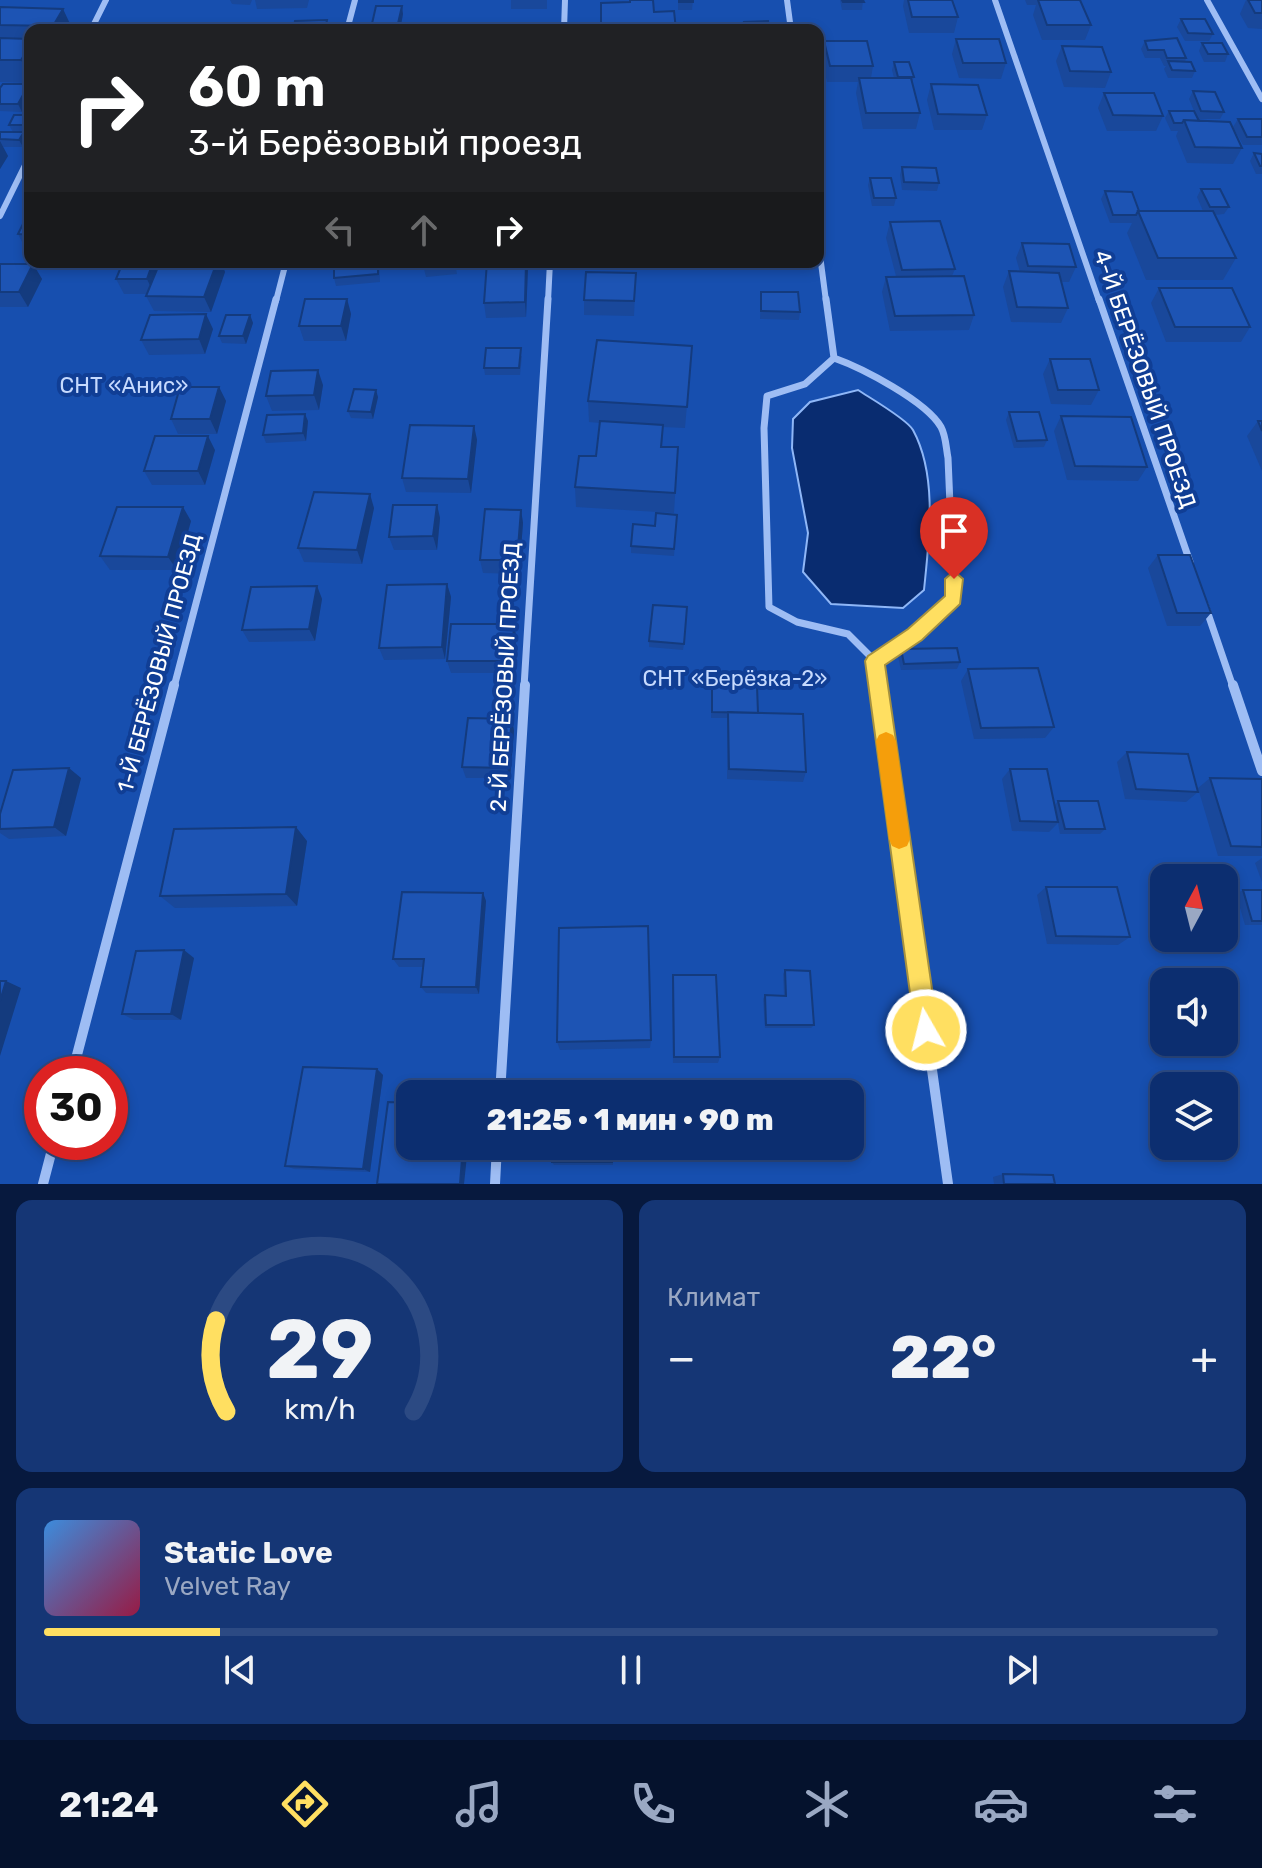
<!DOCTYPE html>
<html lang="ru">
<meta charset="utf-8">
<style>
body{margin:0;font-family:Rubik,sans-serif;background:#153675;color:#f1f3f6;height:100vh;display:flex;flex-direction:column;font-size:30px;white-space:nowrap}
*{box-sizing:border-box;margin:0}
p{font-size:26px;color:#9aa8c3}
.icon{flex:none;width:44px;height:44px;fill:none;stroke:currentColor;stroke-width:2;stroke-linecap:round;stroke-linejoin:round}
.map{position:relative;height:1184px;overflow:hidden}
.sheet{display:flex;flex-direction:column;gap:16px;padding:16px;background:#07193e;flex:1}
.sheet>*{flex:none}
.top-card{position:absolute;left:24px;top:24px;width:800px;height:244px;border-radius:16px;box-shadow:0 4px 12px #0003,0 0 0 2px #2c4a83;background:#202124;color:#fff;overflow:hidden}
.needle{width:52px;rotate:7deg}
.controls{position:absolute;left:1150px;top:864px;display:grid;gap:16px}
.controls a{display:grid;place-items:center;width:88px;height:88px;border-radius:16px;background:#0c2e70;box-shadow:0 4px 12px #0003,0 0 0 2px #2c4a83;font-size:40px}
.speed{position:absolute;left:24px;top:1056px;display:flex;gap:16px;font-size:40px;font-weight:700;text-align:center}
.speed>*{display:grid;place-content:center;width:104px;height:104px;border-radius:50%;background:#0c2e70;box-shadow:0 4px 12px #0003,0 0 0 2px #2c4a83;line-height:1}
.speed .limit{border:12px solid #d22;background:#fff;color:#111}
.pin{position:absolute;display:grid;place-items:center;width:68px;height:68px;color:#fff;margin:-82px -34px;border-radius:50% 50% 50% 0;rotate:-45deg;box-shadow:0 0 8px #0007}
.pin .icon{rotate:45deg}
.me{position:absolute;width:88px;margin:-44px;rotate:352deg;stroke-linejoin:round;filter:drop-shadow(0 0 6px #0008)}
.turn{display:flex;align-items:center;gap:28px;height:168px;padding:0 32px;font-size:36px}
.turn .icon{width:104px;height:104px;stroke-width:2.5}
.turn b{display:block;font-size:56px;line-height:68px}
.lanes{display:flex;align-items:center;height:76px;padding:0 32px;background:#0003;justify-content:center;gap:40px;direction:ltr}
.lanes .off{opacity:.35}
.big{font-size:60px;font-weight:800;line-height:1.1}
.sheet .widget{flex:1;display:flex;flex-direction:column;justify-content:center;gap:12px;min-width:0;padding:0 28px;border-radius:16px;background:#153675}
.sheet .dial{align-items:center;gap:0}
.dial svg{height:208px;overflow:visible;fill:none;stroke:#2c4a83;stroke-width:7;stroke-linecap:round;text-anchor:middle}
.dial text{fill:#f1f3f6;stroke:none}
.song{display:flex;align-items:center;gap:24px}
.cover{width:96px;height:96px;border-radius:12px;background:linear-gradient(135deg,hsl(210 70% 55%),hsl(340 70% 35%))}
.played{height:8px;border-radius:4px;background:linear-gradient(90deg,#ffdf61 15%,#2c4a83 15%)}
.keys{display:flex;justify-content:space-around;direction:ltr}
.heat{display:flex;justify-content:space-between;align-items:center;font-size:44px;direction:ltr}
.sheet .tiles{flex:1;display:grid;gap:16px;grid-template-columns:1fr 1fr}
.widget:last-child{grid-column:span 2}
.trip{position:absolute;left:396px;top:1080px;width:468px;height:80px;border-radius:16px;background:#0c2e70;box-shadow:0 4px 12px #0003,0 0 0 2px #2c4a83;font-weight:800;line-height:80px;text-align:center}
.menu{display:flex;height:128px;justify-content:space-around;align-items:center;background:#05122d;color:#9aa8c3}
.menu .icon{width:56px;height:56px}
.menu .current{color:#ffdf61}
.menu b{font-size:36px;color:#f1f3f6}
.map>svg:first-child{display:block}
.green{fill:#174faf;fill-rule:evenodd}
.water{fill:#092c70;stroke:#8fb7f7;stroke-width:2}
.lines{fill:none;stroke-linecap:round;stroke-linejoin:round}
.street-far2{stroke:#9ebdf4;stroke-width:6}
.street-far1{stroke:#9ebdf4;stroke-width:7}
.street{stroke:#9ebdf4;stroke-width:10}
.wall{fill:#19489b}
.shaded-wall{fill:#143b7e}
.building{fill:#1d54b4;stroke:#143b7e;stroke-width:2}
.route{fill:#ffdf61;stroke:#a6913f;stroke-width:2}
.slow{fill:#f59e0b}
.labels{text-anchor:middle;dominant-baseline:central;stroke-width:8;stroke-linejoin:round;paint-order:stroke}
.street-label{font-size:22px;fill:#fff;stroke:#103e95}
.park-label{font-size:22px;fill:#c6dafe;stroke:#103e95}
</style>
<div class="map">
<svg width="1262" height="1184" viewBox="0 0 1262 1184">
<rect width="100%" height="100%" fill="#103e95"/>
<path class="green" d="M0,0H1262V1184H0ZM30,30H818V262H30ZM1164,878H1224V938H1164ZM1164,982H1224V1042H1164ZM42,1074H110V1142H42ZM1164,1086H1224V1146H1164ZM410,1094H850V1146H410Z"/>
<path class="water" d="M858,390C870,398 907,419 913,430C938,476 929,540 924,590L903,608L831,604L803,572L808,533L792,448L793,419L810,402Z"/>
<g class="lines">
<path class="street-far2" d="M787,0L791,30
M995,0L1099,301
M1207,0L1262,99
M91,30L106,0
M347,30L355,0
M564,30L565,0
M0,216L30,155
M818,240L826,301
M276,301L286,262
M548,301L550,262"/>
<path class="street-far1" d="M826,299L834,358L805,384L767,396L764,428L769,607L797,622L848,634L875,661L879,687
M1099,299L1190,562
M834,358C862,368 926,401 941,427C946,436 946,448 948,458L954,599L915,634L875,661
M1205,605L1233,687
M174,687L276,299
M524,687L548,299"/>
<path class="street" d="M878,685L948,1184
M1233,685L1262,771
M72,1074L174,685
M500,1094L525,685
M43,1184L54,1142
M495,1184L497,1146"/>
</g>
<path class="wall" d="M230,0H252L250,5L232,4Z
M255,0H309L307,8L257,9Z
M511,0H547V9H511Z
M678,0H693L692,10H678Z
M840,0H863L862,10H842Z
M904,0H952L958,17L954,33H909L903,6Z
M1025,0H1080L1091,25L1085,40H1042L1033,15L1036,5H1027Z
M1246,0H1262V29L1248,28L1240,14Z
M0,7L63,9L70,24L67,30H30V83L0,82Z
M403,14L400,30H371V28Z
M1181,19L1213,34L1209,41H1185L1177,27Z
M956,39L1006,63L1001,79L959,78L952,54Z
M824,41L873,66L871,78H894L892,70L894,62L914,77L912,82L920,113L916,129H863L856,93L858,82H827L822,57Z
M1145,41L1186,58L1185,62L1195,71L1192,78H1168L1164,69L1166,66H1164L1160,58H1145L1141,49Z
M1202,43L1228,54L1225,62H1204L1199,51Z
M1062,46L1111,72L1105,88L1064,87L1056,61Z
M29,84L30,97L22,112L0,111V88Z
M931,84L987,115L982,130H934L927,100Z
M1193,91L1224,112L1220,119H1198L1199,121L1242,148L1233,164L1187,163L1176,136L1178,131H1171L1165,118L1169,111H1194L1189,99Z
M1104,93L1163,116L1156,131H1107L1098,108Z
M30,115V132H24L28,140L23,147H3L8,156L0,169V132H13L9,125Z
M1238,119H1262V145H1243L1233,127Z
M1254,153L1262,154V174H1256L1250,161Z
M902,167L939,183L937,191L902,190L900,175Z
M870,178L896,198L894,206H872L868,185Z
M1201,189L1229,207L1224,214L1215,215L1236,258L1223,280H1146L1127,233L1132,223H1110L1101,199L1105,191L1139,211H1203L1197,197Z
M30,218V242H22L18,234Z
M890,222L955,269L952,276L974,315L969,330L890,331L882,292L886,277L896,276L886,238Z
M1022,243L1076,267L1069,282H1061L1068,308L1061,323L1011,322L1003,287L1009,271L1020,272L1016,258Z
M123,262H221L225,272L211,312L154,311L146,296L147,294H124L116,279Z
M379,262L380,282L336,286L334,278Z
M455,262L457,274L426,277L424,269Z
M487,262H528L526,317L486,318L484,303Z
M0,264H33L42,279L28,307H0Z
M636,273L634,316L584,315V300Z
M1159,288L1250,327L1241,342H1166L1151,303Z
M761,292L800,312L799,320L760,319Z
M347,299L351,314L346,341H304L299,326Z
M250,315L253,323L246,344L222,343L219,336Z
M213,329L205,354L149,355L141,340Z
M692,346L685,428L663,427L662,447H678L674,513L576,507L575,487L596,456L600,423L589,422L588,401Z
M522,356L520,375H485L484,368Z
M1050,359L1099,390L1091,405L1051,404L1043,374Z
M323,385L319,410L272,411L266,396Z
M219,387L226,401L217,434H178L171,419Z
M378,397L373,419L351,418L348,411Z
M1009,412L1047,440L1044,447L1014,448L1006,420Z
M1061,416L1147,467L1138,481L1067,480L1054,431Z
M308,421L306,441L266,443L263,435Z
M1258,421H1262V471L1247,436Z
M474,426L477,440L471,493L406,492L402,478Z
M215,450L205,485H152L144,471Z
M437,505L440,518L437,550H394L389,537Z
M374,508L362,564L304,562L298,548Z
M521,510L523,523L519,574L483,573L480,560Z
M677,515L674,556L631,553V546L655,526Z
M191,521L177,570H110L100,556Z
M1158,555L1211,613L1200,626H1167L1148,568Z
M447,584L451,597L445,659L384,660L379,648Z
M317,586L322,599L315,641L249,642L242,630Z
M514,624L516,636L514,673H451L447,661Z
M649,641L684,644L683,650L649,647Z
M901,649L960,662L957,669L901,670L898,656Z
M968,669L1054,727L1045,738L974,739L961,681Z
M712,684L758,713L806,772L803,782L727,779V718H711Z
M512,719L514,731L510,778H466L462,767Z
M1127,752L1198,792L1186,802L1125,799L1117,762Z
M1010,769L1055,805L1058,801L1105,829L1100,834H1060L1058,823L1049,832L1012,831L1002,779Z
M81,778L66,836L9,839L0,833V814Z
M1210,778L1262,779V856H1218L1198,788Z
M307,841L297,906L175,908L160,896Z
M1262,858V882L1255,863Z
M1046,887L1130,937L1118,945L1047,944L1037,895Z
M1243,890H1262V925H1245L1236,894Z
M483,893L486,901L479,994L426,993L421,987L424,967H399L393,959Z
M194,958L181,1020H134L122,1014Z
M785,970L814,1025L811,1028H765L763,999L765,995L784,996L783,974Z
M673,975L720,1057L718,1063H673L672,982Z
M651,1040L650,1048L560,1050L557,1042Z
M377,1069L383,1075L370,1172L294,1169L285,1166Z
M613,1146V1165H554L552,1162Z
M1003,1174L1055,1184H994L993,1177Z"/>
<path class="shaded-wall" d="M402,6L403,14L400,30H397Z
M63,9L70,24L67,30H55L53,26Z
M30,46V78L21,60Z
M29,84L30,97L22,112L18,104Z
M24,132L28,140L23,147L19,140Z
M0,141L8,156L0,169Z
M153,262H166L154,294L147,279Z
M217,262H221L225,272L211,312L204,297Z
M526,262H528V269L526,317L525,302Z
M33,264L42,279L28,307L19,292Z
M347,299L351,314L346,341L341,326Z
M206,314L213,329L205,354L199,339Z
M250,315L253,323L246,344L243,336Z
M318,370L323,385L319,410L314,395Z
M219,387L226,401L217,434L210,419Z
M376,390L378,397L373,419L371,412Z
M305,414L308,421L306,441L303,433Z
M474,426L477,440L471,493L468,479Z
M208,436L215,450L205,485L198,471Z
M370,494L374,508L362,564L357,550Z
M437,505L440,518L437,550L433,536Z
M183,507L191,521L177,570L168,557Z
M521,510L523,523L519,574L517,560Z
M447,584L451,597L445,659L442,647Z
M317,586L322,599L315,641L309,629Z
M514,624L516,636L514,673L512,661Z
M512,719L514,731L510,778L507,768Z
M69,768L81,778L66,836L54,827Z
M296,827L307,841L297,906L286,894Z
M483,893L486,901L479,994L476,987Z
M184,950L194,958L181,1020L171,1014Z
M6,981L21,988L0,1056V1001Z
M377,1069L383,1075L370,1172L363,1169Z
M463,1146H468L464,1184H460Z"/>
<path class="building" d="M630,0H653L654,12L674,11L676,30H601V3L630,2Z
M679,0H693V2H679Z
M842,0H863L864,2H843Z
M908,0H952L958,17H912Z
M1038,0H1080L1091,25H1047Z
M1248,0H1262V13H1255Z
M376,6H402L397,28H371Z
M0,7L63,9L53,26L0,25Z
M1181,19H1205L1213,34L1188,33Z
M327,20L325,30H293L295,21Z
M768,21L769,30H745L744,22Z
M226,25H244L242,30H224Z
M0,38L30,39V46L21,60H0Z
M1177,38L1186,58H1167L1164,50H1148L1145,41Z
M956,39H999L1006,63H963Z
M824,41H867L873,66H830Z
M1202,43H1222L1228,54H1208Z
M1062,46L1102,47L1111,72L1070,71Z
M1168,61L1191,62L1195,71L1172,70Z
M894,62H909L914,77H898Z
M859,78H911L920,113H866Z
M3,84H29L18,104H0V88Z
M931,84L978,85L987,115L938,114Z
M1193,91L1215,92L1224,112L1201,111Z
M1104,93H1154L1163,116L1113,115Z
M1169,111H1194L1199,121L1184,120L1182,123H1174Z
M14,115H30V125H9Z
M1238,119H1262V137H1247Z
M1184,120L1230,122L1242,148L1195,147Z
M0,132H24L19,140L0,139Z
M1254,153L1262,154V166H1260Z
M902,167L936,168L939,183L904,182Z
M870,178H891L896,198H874Z
M1201,189H1220L1229,207H1210Z
M1105,191L1132,192L1139,211H1138L1136,215H1113Z
M1138,211H1213L1236,258H1158Z
M26,218H30V235L18,234Z
M940,221L955,269L902,270L890,222Z
M1022,243L1069,244L1076,267L1028,266Z
M123,262H153L147,279H116Z
M160,262H217L204,297L146,296Z
M348,262H378V274L334,278V263Z
M424,262H455V266L424,269Z
M487,262H526L525,302L484,303Z
M0,264H33L19,292H0Z
M1009,271L1059,273L1068,308L1017,307Z
M586,272L636,273L634,301L584,300Z
M964,276L974,315L895,316L886,277Z
M1159,288H1232L1250,327H1175Z
M761,292H798L800,312L761,311Z
M305,299H347L341,326H299Z
M206,314L199,339L141,340L150,315Z
M226,315H250L243,336H219Z
M597,340L692,346L687,407L588,401Z
M486,348H521L519,368H484Z
M1050,359H1090L1099,390H1058Z
M318,370L314,395L266,396L271,371Z
M180,387H219L210,419H171Z
M354,389L376,390L371,412L348,411Z
M1009,412H1039L1047,440L1017,441Z
M305,414L303,433L263,435L267,415Z
M1061,416L1131,417L1147,467L1075,466Z
M600,421L663,425L661,447H678L675,493L575,487L579,456H596Z
M1258,421H1262V431Z
M410,425L474,426L468,479L402,478Z
M155,436H208L198,471H144Z
M314,492L370,494L357,550L298,548Z
M393,505H437L433,536L389,537Z
M117,507H183L168,557L100,556Z
M485,509L521,510L517,560H480Z
M656,513L677,515L674,549L631,546L633,524L655,526Z
M1158,555H1190L1211,613H1177Z
M447,584L442,647L379,648L387,585Z
M317,586L309,629L242,630L251,587Z
M653,605L687,607L684,644L649,641Z
M451,624H514L512,661H447Z
M957,648L960,662L904,664L901,649Z
M1038,668L1054,727L981,728L968,669Z
M712,684L757,686L758,713L712,712Z
M728,712L803,714L806,772L729,769Z
M468,718L512,719L507,768L462,767Z
M1127,752L1188,754L1198,792L1136,789Z
M69,768L54,827L0,829V814L13,770Z
M1010,769H1047L1058,822L1020,821Z
M1210,778L1262,779V847L1231,846Z
M1058,801H1098L1105,829H1065Z
M296,827L286,894L160,896L174,829Z
M1046,887H1117L1130,937L1056,936Z
M1243,890H1262V921H1252Z
M402,892L483,893L476,987H421L424,959H393Z
M648,926L651,1040L557,1042L559,928Z
M184,950L171,1014H122L136,951Z
M785,970L810,971L814,1025H766L765,995L786,996Z
M673,975H716L720,1057H674Z
M0,981H6L0,1001Z
M303,1067L377,1069L363,1169L285,1166Z
M554,1090H613V1094H554Z
M388,1102L410,1103V1146H463L460,1184H377Z
M552,1146H612V1162H552Z
M1003,1174L1053,1175L1055,1184H1004Z"/>
<path class="route" d="M954,571L963,579L960,604L922,640L885,665L938,1030L935,1039L926,1042L918,1039L915,1030L865,661L868,656L908,629L945,596V579Z"/>
<path class="slow" d="M886,732L893,735L896,741L910,839L907,846L899,849L892,846L889,839L876,741L879,735Z"/>
<g class="labels">
<g class="street-label">
<text transform="translate(1145 379) rotate(71)">4-Й БЕРЁЗОВЫЙ ПРОЕЗД</text>
<text transform="translate(159 663) rotate(-75)">1-Й БЕРЁЗОВЫЙ ПРОЕЗД</text>
<text transform="translate(505 677) rotate(-87)">2-Й БЕРЁЗОВЫЙ ПРОЕЗД</text>
</g>
<g class="park-label">
<text x="124" y="385">СНТ «Анис»</text>
<text x="735" y="678">СНТ «Берёзка-2»</text>
</g>
</g>
</svg>
<div class="controls">
<a><svg class="needle" viewBox="-14 -14 28 28"><path d="M0-13l5 13h-10z" fill="#e53935"/><path d="M0 13l5-13h-10z" fill="#9aa8c3"/></svg></a>
<a><svg class="icon" aria-label="sound" viewBox="0 0 24 24"><path d="M4 9h4l5-4v14l-5-4H4zM17 9q2 3 0 6"/></svg></a>
<a><svg class="icon" aria-label="layers" viewBox="0 0 24 24"><path d="M12 4l9 5-9 5-9-5zM3 14l9 5 9-5"/></svg></a>
</div>
<div class="speed"><div class="limit">30</div></div>
<div class="pin" style="left:954px;top:579px;background:#d93025"><svg class="icon" aria-label="arrive" viewBox="0 0 24 24"><path d="M6 21V4h12l-3 4 3 4H6"/></svg></div>
<svg class="me" style="left:926px;top:1030px" viewBox="-20 -20 40 40"><circle r="17" fill="#ffdf61" stroke="#fff" stroke-width="3"/><path d="M0-11L8 9 0 5-8 9z" fill="#fff"/></svg>
<div class="trip">21:25 · 1 мин · 90 m</div>
<div class="top-card">
<div class="turn"><svg class="icon" aria-label="right" viewBox="0 0 24 24"><path d="M7 20v-9h11M14 6l5 5-5 5"/></svg><div><b>60 m</b>3-й Берёзовый проезд</div></div>
<div class="lanes"><svg class="icon off" aria-label="left" viewBox="0 0 24 24"><path d="M17 20v-9H6M10 6l-5 5 5 5"/></svg><svg class="icon off" aria-label="ahead" viewBox="0 0 24 24"><path d="M12 20V5M6 11l6-6 6 6"/></svg><svg class="icon" aria-label="right" viewBox="0 0 24 24"><path d="M7 20v-9h11M14 6l5 5-5 5"/></svg></div>
</div>
</div>
<section class="sheet">
<div class="tiles">
<div class="widget dial"><svg viewBox="0 0 100 80">
<path d="M14 69A42 42 0 1 1 86 69"/>
<path d="M14 69A42 42 0 0 1 10 34" stroke="#ffdf61"/>
<text x="50" y="56" font-size="32" font-weight="700">29</text>
<text x="50" y="72" font-size="11">km/h</text>
</svg></div>
<div class="widget"><p>Климат</p>
<div class="heat"><a>−</a><b class="big">22°</b><a>+</a></div>
</div>
<div class="widget">
<div class="song"><i class="cover"></i><div><b>Static Love</b><p>Velvet Ray</p></div></div>
<div class="played"></div>
<div class="keys"><svg class="icon" aria-label="previous" viewBox="0 0 24 24"><path d="M18 5L8 12l10 7zM5 5v14"/></svg><svg class="icon" aria-label="pause" viewBox="0 0 24 24"><path d="M8 5v14M16 5v14"/></svg><svg class="icon" aria-label="next" viewBox="0 0 24 24"><path d="M6 5l10 7-10 7zM19 5v14"/></svg></div>
</div>
</div>
</section>
<nav class="menu">
<b>21:24</b>
<svg class="icon current" aria-label="directions" viewBox="0 0 24 24"><path d="M12 3l9 9-9 9-9-9zM9 14v-3h6M13 9l2 2-2 2"/></svg>
<svg class="icon" aria-label="music" viewBox="0 0 24 24"><path d="M9 18V5l10-2v13"/><circle cx="6" cy="18" r="3"/><circle cx="16" cy="16" r="3"/></svg>
<svg class="icon" aria-label="phone" viewBox="0 0 24 24"><path d="M5 4h4l2 5-3 2q2 4 5 5l2-3 5 2v4C11 20 4 13 5 4z"/></svg>
<svg class="icon" aria-label="climate" viewBox="0 0 24 24"><path d="M12 3v18M4 7l16 10M4 17L20 7"/></svg>
<svg class="icon" aria-label="car" viewBox="0 0 24 24"><path d="M5 17H2v-5l4-1 3-4h7l3 4 3 1v5h-3M9 17h6M6 11h13"/><circle cx="7" cy="17" r="2"/><circle cx="17" cy="17" r="2"/></svg>
<svg class="icon" aria-label="filters" viewBox="0 0 24 24"><path d="M4 7h16M4 17h16"/><circle cx="9" cy="7" r="2"/><circle cx="15" cy="17" r="2"/></svg>
</nav>
